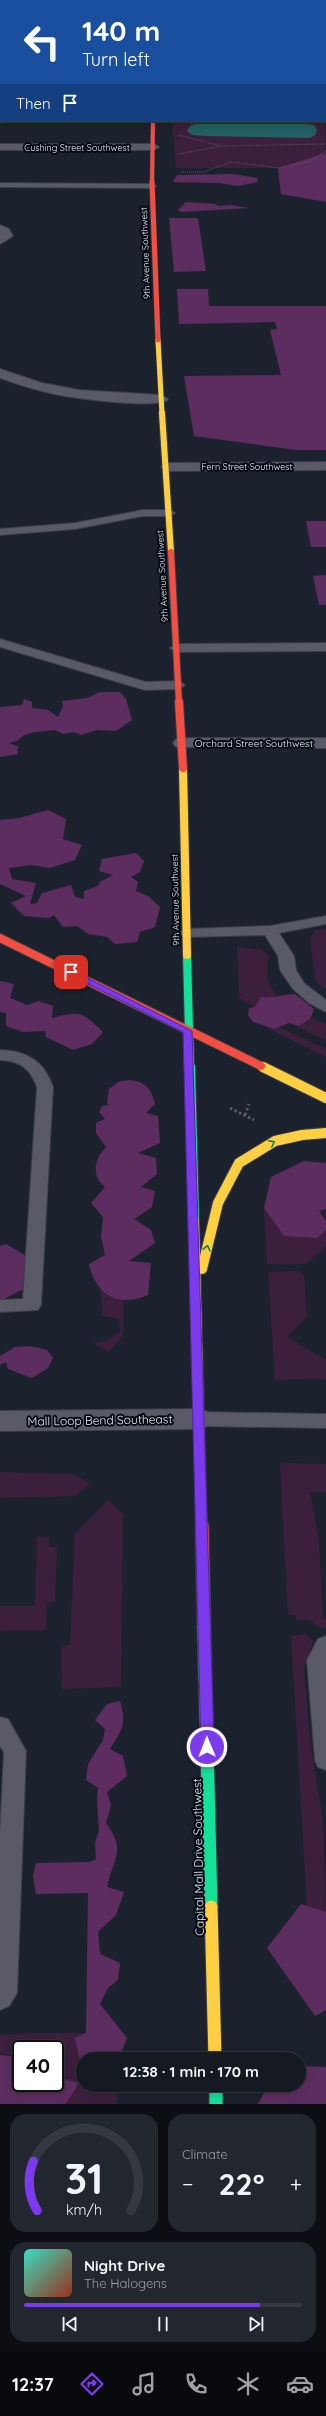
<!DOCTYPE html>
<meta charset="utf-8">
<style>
body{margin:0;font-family:Quicksand,sans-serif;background:#22272f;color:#f1f3f6;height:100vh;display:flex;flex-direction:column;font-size:15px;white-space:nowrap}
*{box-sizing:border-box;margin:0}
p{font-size:13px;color:#9da1a5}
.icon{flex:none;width:22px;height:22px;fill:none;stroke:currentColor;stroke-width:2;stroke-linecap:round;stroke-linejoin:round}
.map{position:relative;height:2104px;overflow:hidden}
.sheet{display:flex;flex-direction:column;gap:10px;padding:10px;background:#0c0e13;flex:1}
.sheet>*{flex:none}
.banner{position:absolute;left:0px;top:0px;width:326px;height:122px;box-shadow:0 2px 10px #0003,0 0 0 1px #343840;background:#1a4fa0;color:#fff;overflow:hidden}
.speed{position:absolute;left:12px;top:2040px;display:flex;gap:8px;font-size:20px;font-weight:700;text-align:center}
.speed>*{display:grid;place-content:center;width:52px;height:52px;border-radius:50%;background:#151a22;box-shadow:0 2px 10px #0003,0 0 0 1px #343840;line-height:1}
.speed .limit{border:2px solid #111;border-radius:6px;background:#fff;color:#111}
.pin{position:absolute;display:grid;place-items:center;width:34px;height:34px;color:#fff;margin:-17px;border-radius:8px;box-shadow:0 2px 6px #0006}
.me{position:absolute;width:44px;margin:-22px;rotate:359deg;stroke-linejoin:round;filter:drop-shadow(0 0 3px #0008)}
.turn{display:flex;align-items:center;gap:14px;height:84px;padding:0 16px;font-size:18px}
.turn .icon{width:52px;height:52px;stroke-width:2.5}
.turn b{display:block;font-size:28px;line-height:34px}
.then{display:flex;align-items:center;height:38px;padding:0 16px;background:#0003;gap:8px;font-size:15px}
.big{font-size:30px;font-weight:700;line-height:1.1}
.sheet .card{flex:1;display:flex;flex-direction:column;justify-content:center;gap:6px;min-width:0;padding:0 14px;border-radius:16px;background:#22272f}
.sheet .dial{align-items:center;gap:0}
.dial svg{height:104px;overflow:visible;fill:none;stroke:#343840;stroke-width:7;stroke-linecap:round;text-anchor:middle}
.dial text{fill:#f1f3f6;stroke:none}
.song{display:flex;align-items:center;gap:12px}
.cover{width:48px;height:48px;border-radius:6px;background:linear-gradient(135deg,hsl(170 70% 55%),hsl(10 70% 35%))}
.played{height:4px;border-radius:2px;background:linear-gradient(90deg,#7c3aed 85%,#343840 85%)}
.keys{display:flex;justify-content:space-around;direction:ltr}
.heat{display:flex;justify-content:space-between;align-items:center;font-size:22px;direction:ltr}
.sheet .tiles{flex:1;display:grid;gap:10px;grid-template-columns:1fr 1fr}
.card:last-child{grid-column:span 2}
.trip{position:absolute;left:76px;top:2052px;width:230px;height:40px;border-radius:20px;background:#151a22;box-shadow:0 2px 10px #0003,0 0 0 1px #343840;font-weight:700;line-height:40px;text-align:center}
.menu{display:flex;height:64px;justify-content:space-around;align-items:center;background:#080a0e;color:#9da1a5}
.menu .icon{width:28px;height:28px}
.menu .selected{color:#7c3aed}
.menu b{font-size:18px;color:#f1f3f6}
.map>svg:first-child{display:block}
.green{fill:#3c1f3d}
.forest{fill:#5e2d5f}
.water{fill:#216063}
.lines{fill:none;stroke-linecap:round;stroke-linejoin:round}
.lane-casing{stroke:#3a3f48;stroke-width:2}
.street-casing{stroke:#3a3f48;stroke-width:2}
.fast-far2-casing{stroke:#3a3f48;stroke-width:10}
.fast-far1-casing{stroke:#3a3f48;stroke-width:12}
.fast-casing{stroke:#3a3f48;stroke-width:15}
.slow-far4-casing{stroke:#3a3f48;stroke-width:6}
.slow-far3-casing{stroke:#3a3f48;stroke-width:8}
.slow-far2-casing{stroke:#3a3f48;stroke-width:10}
.slow-far1-casing{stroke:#3a3f48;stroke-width:12}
.slow-casing{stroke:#3a3f48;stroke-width:15}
.jam-far5-casing{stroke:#3a3f48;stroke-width:5}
.jam-far4-casing{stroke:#3a3f48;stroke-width:6}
.jam-far3-casing{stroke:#3a3f48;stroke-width:8}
.jam-far2-casing{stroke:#3a3f48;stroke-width:10}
.jam-far1-casing{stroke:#3a3f48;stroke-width:12}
.jam-casing{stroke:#3a3f48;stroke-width:15}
.path-far1{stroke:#585966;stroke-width:1;stroke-dasharray:1 1;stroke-linecap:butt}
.path{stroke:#585966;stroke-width:3;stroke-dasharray:2.5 2.5;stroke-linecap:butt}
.lane{fill:#5a5968;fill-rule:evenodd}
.street{fill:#5a5968;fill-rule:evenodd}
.fast-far2{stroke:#16e098;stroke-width:8}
.fast-far1{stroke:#16e098;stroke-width:10}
.fast{stroke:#16e098;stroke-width:13}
.slow-far4{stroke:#ffcf43;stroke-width:5}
.slow-far3{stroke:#ffcf43;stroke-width:6}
.slow-far2{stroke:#ffcf43;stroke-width:8}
.slow-far1{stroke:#ffcf43;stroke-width:10}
.slow{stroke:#ffcf43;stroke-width:13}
.jam-far5{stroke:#f24e42;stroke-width:4}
.jam-far4{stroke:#f24e42;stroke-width:5}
.jam-far3{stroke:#f24e42;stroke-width:6}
.jam-far2{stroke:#f24e42;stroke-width:8}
.jam-far1{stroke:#f24e42;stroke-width:10}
.jam{stroke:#f24e42;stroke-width:13}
.oneway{stroke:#0f805c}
.route{fill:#7c3aed;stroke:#51269a}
.labels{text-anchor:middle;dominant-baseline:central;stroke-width:4;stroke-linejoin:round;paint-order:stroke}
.far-street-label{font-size:9px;fill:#e6eefb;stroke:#060a12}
.street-label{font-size:10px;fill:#e6eefb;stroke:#060a12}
.near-street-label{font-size:12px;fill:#e6eefb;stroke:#060a12}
</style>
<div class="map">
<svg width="326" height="2104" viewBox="0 0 326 2104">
<rect width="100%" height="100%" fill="#1c222d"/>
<path class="green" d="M325,118L326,202L281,194L278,168H176L172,121H325Z
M326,929V990L315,980L310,939L315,930Z
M237,947L262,950L268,955C268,974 263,977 276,995L255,1007L239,998Z
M311,1017L326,1024V1040L289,1023L299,1026L310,1020Z
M265,1027L274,1029L279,1027L326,1049V1057Z
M264,1208L285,1236L317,1238L326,1230V1246L306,1264H267Z
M298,1271L304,1275L307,1316L287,1337L326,1360V1379L275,1380L268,1272Z
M101,1289L110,1297L123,1299V1335L109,1352L93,1343L106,1341L121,1331L118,1318L102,1316Z
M280,1463L326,1464V1492H310L319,1543L323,1619H326V1627L322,1629L310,1620H296V1616L288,1614Z
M0,1472L72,1474L90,1483L76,1496L0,1498Z
M108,1500L123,1515L121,1687L62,1689L61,1647L70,1644L75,1534Z
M37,1537H49V1547H57L55,1602L47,1603L46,1630L0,1631V1606H35Z
M305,1634L313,1641L304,1669L310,1740L323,1820L326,1912L307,1906L291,1636Z
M31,2033H86L80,2061L83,2063V2085H118L117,2104H66L79,2083L55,2076V2049H21V2056L0,2054V2035Z"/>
<path class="forest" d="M326,153V202L281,194L278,168Z
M233,174L257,178L258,182L237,186L220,183L173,182L177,175Z
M186,202L215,204L218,206L231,205L249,208L181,212L178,210Z
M169,218H198L206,271L174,272Z
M177,289H208L209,306H326V450H296L194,436L184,376L281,375L270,330L277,329L275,322L179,324Z
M306,521H326V547H311Z
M326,575V605H319L313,576Z
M100,692H120L126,699L132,720L116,731L97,730L81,735L74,732L63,734L55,730L35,732L24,735L17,741L9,743L19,747L17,749L18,754L0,757V707L22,705L24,699L32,702V708L48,710L58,717L63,706L62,701L87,698Z
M48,810L66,819L63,839L82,845L75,860L50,868L31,865L9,868L12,879L36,883L30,904L37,903L42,893L71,885L75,897L84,899V891L98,886L100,882L113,875L99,871L102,859L136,853L144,861L140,872L131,877L138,882L136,891L148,896L160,907L155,927L140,932L137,942L115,944L107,937L88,934L77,926L63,927L54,915L49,918L24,916L11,903L26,896L0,884V820L19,818Z
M0,981L14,984L10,998L27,1005L39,1001L53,1006L52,1018C81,1011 81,1011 103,1032L92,1044L73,1050L46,1037L45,1031L23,1032L6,1026V1013L0,1012Z
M295,994L314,1009L310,1019L299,1026L289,1023L274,1029L253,1022L248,1015L249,1008L255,1007L261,997C271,999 284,994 295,994Z
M129,1080C146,1082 151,1088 155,1104L146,1113L158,1116L160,1143L138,1153L156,1158L157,1174L141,1187L155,1191L152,1207L134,1219L151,1230L155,1243L129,1261L151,1263L148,1295C117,1308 96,1295 89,1264L105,1255L101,1236L103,1217L91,1203L105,1187C91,1175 94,1160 106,1147L96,1133V1123L105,1119L99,1112L102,1106L109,1105L107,1103L109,1089L118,1082Z
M304,1161L326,1163V1209L319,1211L326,1221V1230L317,1238L284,1236L264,1208L271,1177Z
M6,1244L35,1261L39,1281L0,1301V1246Z
M30,1346L47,1350L53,1358L48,1368L32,1378L8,1369L6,1362L0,1365V1356L15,1347Z
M120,1701C127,1725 122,1729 110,1749L123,1756L127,1776L107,1792L111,1805L106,1823C127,1851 113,1858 107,1887L124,1892L116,1915L98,1932L100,1954L120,1963L118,1980L108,1988L100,2004L127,2038L119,2059H83V2063L80,2061L75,2038L86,2033L88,1893L36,1894L33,1876L36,1863L90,1862L96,1859L95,1843L99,1831L97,1798L98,1788L86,1780L88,1764L103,1740L105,1729L95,1720L107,1704Z
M301,1904L326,1912V2010L315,2016L267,1948Z
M0,2055L21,2057V2083H55V2076L79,2083L66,2104H0Z
M299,2066L326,2067V2104H258L268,2085H299Z"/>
<path class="water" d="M195,124H306L314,125L317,130L315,135L310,138L205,136L192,135L187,131L190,126Z"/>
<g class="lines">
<defs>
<path id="lane" d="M0,45H1V49H0Z
M0,109H1V113H0Z
M0,183L152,184L156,186L152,188L0,187Z
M143,510H169L175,513L169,516H143L75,529L0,535V529L75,523Z
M0,639L146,682L179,681L185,685L179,689L145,690L0,647Z
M326,643V651L176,652L170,648L176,644Z
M326,916V924L279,933L294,956L296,970L304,983L326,1000V1012L309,1003L293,989L280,970L278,956L265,935L186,937L179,933L186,929L270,926Z
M0,1050C27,1051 44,1061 53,1087L41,1305L38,1310L0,1312V1300L23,1299L37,1087C30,1068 20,1061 0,1060Z
M199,1412L326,1414V1428L199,1426L192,1424L189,1419L192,1414Z
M326,1636V1770L318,1767L315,1760L307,1660L318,1639Z
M0,1717L8,1719L26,1751L17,1993L9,2006L0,2010V1834L4,1752L0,1746Z"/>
<path id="street" d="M146,0H155V1H146Z
M0,16H1V22H0Z
M0,75H1V81H0Z
M0,144H154L159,147L154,150H0Z
M0,225L9,229L13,236L0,244Z
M0,369L42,383L79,390L161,395L168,399C161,410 75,398 59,395C39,391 19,385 0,378Z
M326,462V470L168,471L161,467L168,463Z
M182,738H326V748L176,747L173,743L176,739Z
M199,1409L208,1412L212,1419L208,1426L199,1429L0,1431V1411Z"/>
<path id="fast-far2" d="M187,955L190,1068"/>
<path id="fast-far1" d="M190,1067L194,1221"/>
<path id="fast" d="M204,1627L211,1907
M216,2085V2104"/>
<path id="slow-far4" d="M158,340L162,414"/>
<path id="slow-far3" d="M162,413L171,552"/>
<path id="slow-far2" d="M183,768L187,955
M261,1066L265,1068"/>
<path id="slow-far1" d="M263,1067L326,1098
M194,1221L198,1377
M202,1269L218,1203L239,1163L275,1141L302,1135L326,1133"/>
<path id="slow" d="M211,1907L215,2059"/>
<path id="jam-far5" d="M152,183L153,121"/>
<path id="jam-far4" d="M152,182L158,340"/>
<path id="jam-far3" d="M171,552L179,703"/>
<path id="jam-far2" d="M179,702L183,768
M0,938L261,1066"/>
<path id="jam-far1" d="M198,1377L202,1527"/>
<path id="jam" d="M202,1526L204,1627"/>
</defs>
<use href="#lane" class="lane-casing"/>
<use href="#street" class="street-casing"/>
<use href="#fast-far2" class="fast-far2-casing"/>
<use href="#fast-far1" class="fast-far1-casing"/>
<use href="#fast" class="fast-casing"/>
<use href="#slow-far4" class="slow-far4-casing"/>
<use href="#slow-far3" class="slow-far3-casing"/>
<use href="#slow-far2" class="slow-far2-casing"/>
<use href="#slow-far1" class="slow-far1-casing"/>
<use href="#slow" class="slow-casing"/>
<use href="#jam-far5" class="jam-far5-casing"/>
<use href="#jam-far4" class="jam-far4-casing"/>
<use href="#jam-far3" class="jam-far3-casing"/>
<use href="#jam-far2" class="jam-far2-casing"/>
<use href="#jam-far1" class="jam-far1-casing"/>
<use href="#jam" class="jam-casing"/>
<path class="path-far1" d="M179,135L221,146
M179,154L221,146L326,144
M181,172H203L231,162L278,168L311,161L326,150"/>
<path class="path" d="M230,1108L254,1120
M245,1115L249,1104"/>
<use href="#lane" class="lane"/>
<use href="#street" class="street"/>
<use href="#fast-far2" class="fast-far2"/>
<use href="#fast-far1" class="fast-far1"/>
<use href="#fast" class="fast"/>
<use href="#slow-far4" class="slow-far4"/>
<use href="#slow-far3" class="slow-far3"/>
<use href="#slow-far2" class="slow-far2"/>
<use href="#slow-far1" class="slow-far1"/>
<use href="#slow" class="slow"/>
<use href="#jam-far5" class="jam-far5"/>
<use href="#jam-far4" class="jam-far4"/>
<use href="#jam-far3" class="jam-far3"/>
<use href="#jam-far2" class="jam-far2"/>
<use href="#jam-far1" class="jam-far1"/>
<use href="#jam" class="jam"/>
</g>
<defs><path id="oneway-chevron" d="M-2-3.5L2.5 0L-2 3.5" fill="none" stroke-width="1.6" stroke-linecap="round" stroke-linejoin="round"/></defs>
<g class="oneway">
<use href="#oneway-chevron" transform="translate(272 1143) rotate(-27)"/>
<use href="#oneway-chevron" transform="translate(207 1248) rotate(-77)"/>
</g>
<path class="route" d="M68,971H74L192,1031L214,1747L212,1751H203L201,1747L183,1032L68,974Z"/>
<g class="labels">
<g class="far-street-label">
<text x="77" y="147">Cushing Street Southwest</text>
<text transform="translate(145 253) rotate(-92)">9th Avenue Southwest</text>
<text x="247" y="466">Fern Street Southwest</text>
<text transform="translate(162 576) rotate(-93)">9th Avenue Southwest</text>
<text transform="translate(175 900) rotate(-91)">9th Avenue Southwest</text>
</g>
<g class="street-label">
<text x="254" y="743">Orchard Street Southwest</text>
</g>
<g class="near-street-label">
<text transform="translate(100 1420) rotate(-1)">Mall Loop Bend Southeast</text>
<text transform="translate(198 1857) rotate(-91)">Capital Mall Drive Southwest</text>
</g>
</g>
</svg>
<div class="speed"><div class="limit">40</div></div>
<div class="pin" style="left:71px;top:972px;background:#d93025"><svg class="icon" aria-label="arrive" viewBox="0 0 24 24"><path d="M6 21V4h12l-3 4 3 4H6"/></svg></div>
<svg class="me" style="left:207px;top:1747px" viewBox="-20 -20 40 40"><circle r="17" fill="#7c3aed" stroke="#fff" stroke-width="3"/><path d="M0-11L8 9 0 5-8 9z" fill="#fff"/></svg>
<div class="trip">12:38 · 1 min · 170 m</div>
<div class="banner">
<div class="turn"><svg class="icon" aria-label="left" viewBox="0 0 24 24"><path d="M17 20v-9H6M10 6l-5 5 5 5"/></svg><div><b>140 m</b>Turn left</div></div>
<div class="then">Then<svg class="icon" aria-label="arrive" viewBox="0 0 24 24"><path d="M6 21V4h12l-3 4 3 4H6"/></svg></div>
</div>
</div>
<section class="sheet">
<div class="tiles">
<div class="card dial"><svg viewBox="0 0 100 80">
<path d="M14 69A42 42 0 1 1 86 69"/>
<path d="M14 69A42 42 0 0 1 11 31" stroke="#7c3aed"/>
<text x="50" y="56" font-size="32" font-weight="700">31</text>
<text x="50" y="72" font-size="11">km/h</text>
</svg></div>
<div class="card"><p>Climate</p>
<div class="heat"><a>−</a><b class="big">22°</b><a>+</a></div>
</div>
<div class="card">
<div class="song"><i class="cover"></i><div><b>Night Drive</b><p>The Halogens</p></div></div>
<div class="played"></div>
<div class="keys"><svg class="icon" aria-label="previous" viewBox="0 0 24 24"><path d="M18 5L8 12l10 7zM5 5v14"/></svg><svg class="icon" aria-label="pause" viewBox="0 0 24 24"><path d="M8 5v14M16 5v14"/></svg><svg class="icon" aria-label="next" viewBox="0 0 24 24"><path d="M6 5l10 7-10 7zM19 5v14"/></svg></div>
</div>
</div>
</section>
<nav class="menu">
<b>12:37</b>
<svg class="icon selected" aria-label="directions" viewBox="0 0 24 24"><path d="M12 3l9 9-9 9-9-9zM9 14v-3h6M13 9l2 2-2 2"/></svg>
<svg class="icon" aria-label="music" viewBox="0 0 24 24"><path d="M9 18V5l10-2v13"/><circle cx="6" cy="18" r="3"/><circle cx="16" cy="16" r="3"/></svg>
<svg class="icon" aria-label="phone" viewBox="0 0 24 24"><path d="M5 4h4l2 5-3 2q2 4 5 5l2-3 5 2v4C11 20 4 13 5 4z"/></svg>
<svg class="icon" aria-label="climate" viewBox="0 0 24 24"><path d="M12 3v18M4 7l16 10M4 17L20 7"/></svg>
<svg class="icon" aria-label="car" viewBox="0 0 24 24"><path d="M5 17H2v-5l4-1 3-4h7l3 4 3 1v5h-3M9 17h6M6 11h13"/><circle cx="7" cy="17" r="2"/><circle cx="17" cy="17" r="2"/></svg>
</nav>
